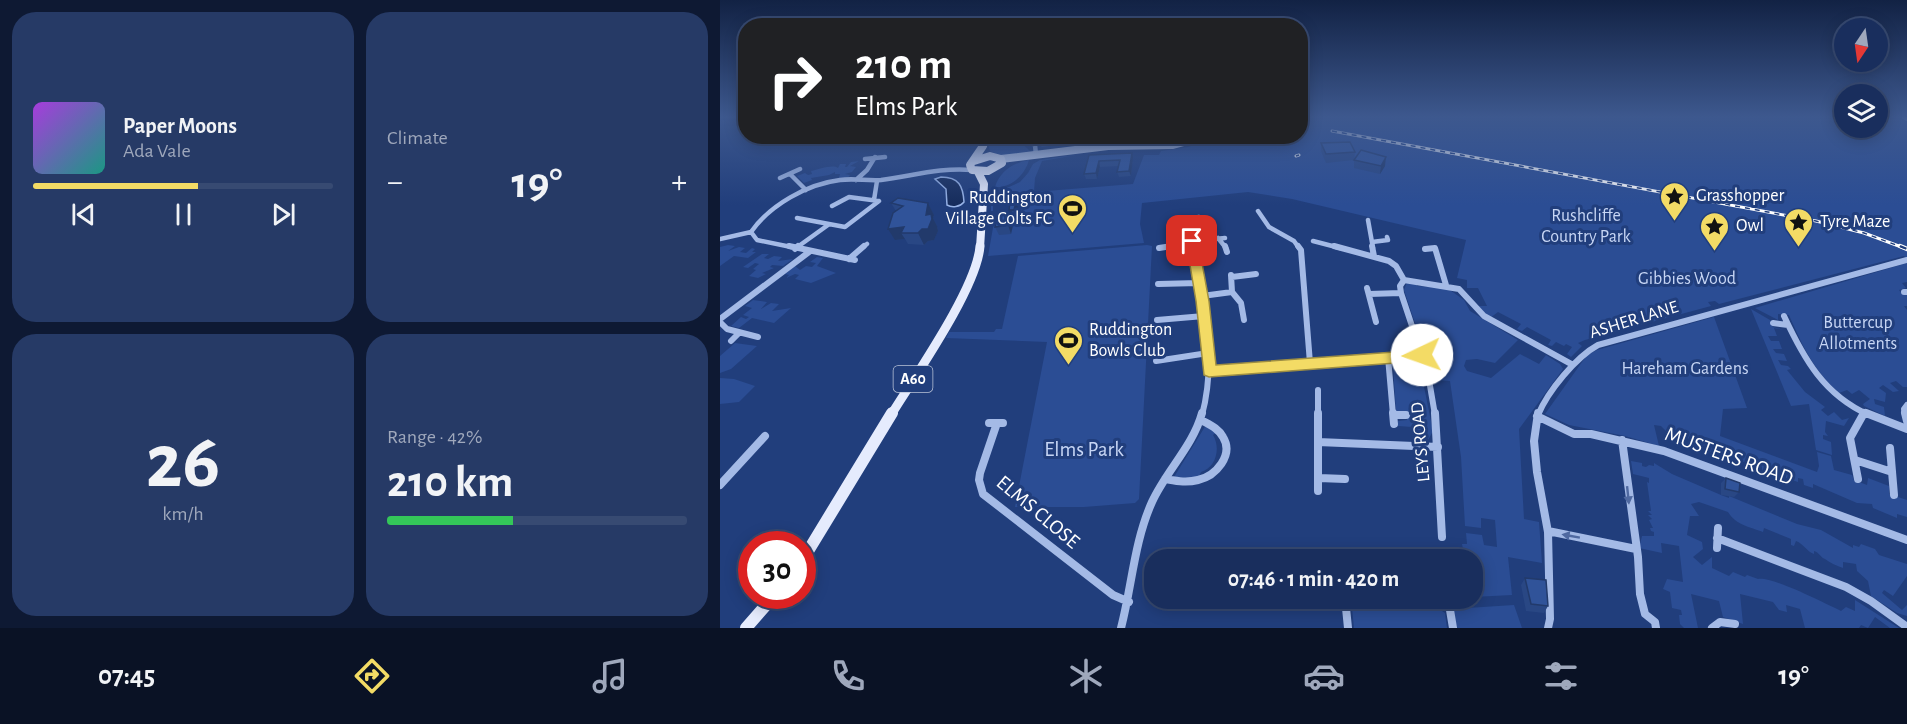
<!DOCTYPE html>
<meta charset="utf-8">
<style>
body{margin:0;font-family:"Alegreya Sans",sans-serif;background:#263a66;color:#f1f3f6;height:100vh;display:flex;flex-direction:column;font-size:22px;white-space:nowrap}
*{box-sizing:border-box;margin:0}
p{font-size:20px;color:#9fa8bc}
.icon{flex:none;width:33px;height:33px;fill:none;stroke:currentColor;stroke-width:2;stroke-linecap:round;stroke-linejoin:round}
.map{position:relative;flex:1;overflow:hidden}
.drawer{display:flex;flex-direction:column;gap:12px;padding:12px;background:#0e1933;width:720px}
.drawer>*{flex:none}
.top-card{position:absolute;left:18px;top:18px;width:570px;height:126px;border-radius:24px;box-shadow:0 3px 15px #0003,0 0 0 2px #374a72;background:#202124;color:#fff;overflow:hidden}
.needle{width:39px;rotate:193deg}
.tools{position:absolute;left:1114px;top:18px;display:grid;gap:12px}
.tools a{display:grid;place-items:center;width:54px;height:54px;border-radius:50%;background:#192e5d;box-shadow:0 3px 15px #0003,0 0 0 2px #374a72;font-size:30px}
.speed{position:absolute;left:18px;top:531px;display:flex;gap:12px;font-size:30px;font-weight:700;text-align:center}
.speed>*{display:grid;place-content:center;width:78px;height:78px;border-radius:50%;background:#192e5d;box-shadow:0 3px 15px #0003,0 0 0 2px #374a72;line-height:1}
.speed .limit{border:9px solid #d22;background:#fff;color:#111}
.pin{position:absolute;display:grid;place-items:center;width:51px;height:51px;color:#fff;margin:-26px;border-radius:12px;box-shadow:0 3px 9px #0006}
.me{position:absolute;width:66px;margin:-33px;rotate:267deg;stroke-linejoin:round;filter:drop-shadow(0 0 4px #0008)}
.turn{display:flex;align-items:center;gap:21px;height:126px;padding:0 18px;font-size:27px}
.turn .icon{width:78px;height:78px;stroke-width:2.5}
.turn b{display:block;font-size:42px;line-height:51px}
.big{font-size:45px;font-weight:600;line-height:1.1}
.drawer .widget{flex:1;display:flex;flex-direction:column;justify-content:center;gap:9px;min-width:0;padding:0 21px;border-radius:24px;background:#263a66}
.drawer .dial{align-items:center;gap:0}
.dial b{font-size:78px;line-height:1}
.song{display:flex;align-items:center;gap:18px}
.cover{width:72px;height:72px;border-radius:9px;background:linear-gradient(135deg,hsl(280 70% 55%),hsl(170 70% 35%))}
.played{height:6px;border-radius:3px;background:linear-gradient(90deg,#f3db65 55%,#374a72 55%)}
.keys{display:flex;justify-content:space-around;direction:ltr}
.heat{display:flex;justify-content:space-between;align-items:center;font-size:33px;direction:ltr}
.charge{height:9px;border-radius:4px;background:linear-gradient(90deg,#34c759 42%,#374a72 0)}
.drawer .tiles{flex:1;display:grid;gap:12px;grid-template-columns:repeat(2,1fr)}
.trip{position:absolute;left:424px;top:549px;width:339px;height:60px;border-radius:24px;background:#192e5d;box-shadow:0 3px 15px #0003,0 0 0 2px #374a72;font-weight:600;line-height:60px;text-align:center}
.tab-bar{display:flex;height:96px;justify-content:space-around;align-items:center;background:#0a1225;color:#9fa8bc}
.tab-bar .icon{width:42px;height:42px}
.tab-bar .active{color:#f3db65}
.tab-bar b{font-size:27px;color:#f1f3f6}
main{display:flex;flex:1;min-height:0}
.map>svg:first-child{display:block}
.green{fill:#2b4d94}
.water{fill:#162c5c;stroke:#97b3e7;stroke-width:1.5}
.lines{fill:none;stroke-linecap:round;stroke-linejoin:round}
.street-far2{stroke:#a4bae6;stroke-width:4.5}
.street-far1{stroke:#a4bae6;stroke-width:6}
.street{stroke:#a4bae6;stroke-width:8}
.secondary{stroke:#cedaf5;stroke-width:8}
.primary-far2{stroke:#e5ebfd;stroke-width:8}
.primary-far1{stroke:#e5ebfd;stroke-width:9}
.primary{stroke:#e5ebfd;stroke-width:12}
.rail-far1-casing{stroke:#fff;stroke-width:3}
.rail-casing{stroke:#fff;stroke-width:4.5}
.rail-far1{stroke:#213e7c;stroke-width:1.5;stroke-dasharray:5;stroke-linecap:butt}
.rail{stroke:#213e7c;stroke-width:2;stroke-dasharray:7;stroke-linecap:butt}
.wall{fill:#294784}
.shaded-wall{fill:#223a6b}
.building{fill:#305399;stroke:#223a6b;stroke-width:1.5}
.oneway{fill:#4f69a1}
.route{fill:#f3db65;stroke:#9e8e42;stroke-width:1.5}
.labels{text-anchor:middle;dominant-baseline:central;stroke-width:6;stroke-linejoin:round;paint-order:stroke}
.shield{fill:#213e7c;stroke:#bcc5d8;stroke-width:1.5}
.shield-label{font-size:16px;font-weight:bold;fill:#fff}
.poi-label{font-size:18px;fill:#fff;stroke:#213e7c;text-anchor:start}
.park-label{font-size:18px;fill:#c7d6f5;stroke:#213e7c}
.street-label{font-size:18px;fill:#fff;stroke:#213e7c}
.near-park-label{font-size:21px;fill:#c7d6f5;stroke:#213e7c}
.near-street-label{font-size:21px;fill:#fff;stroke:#213e7c}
</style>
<main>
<section class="drawer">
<div class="tiles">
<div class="widget">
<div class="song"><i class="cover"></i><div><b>Paper Moons</b><p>Ada Vale</p></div></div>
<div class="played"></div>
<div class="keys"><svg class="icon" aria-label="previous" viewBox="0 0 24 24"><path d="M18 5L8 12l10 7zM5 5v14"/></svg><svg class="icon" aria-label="pause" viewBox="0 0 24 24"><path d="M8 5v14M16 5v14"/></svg><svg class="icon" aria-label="next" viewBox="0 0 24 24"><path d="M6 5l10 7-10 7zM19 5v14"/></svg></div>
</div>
<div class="widget"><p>Climate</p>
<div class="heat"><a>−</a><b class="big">19°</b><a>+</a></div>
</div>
<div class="widget dial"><b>26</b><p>km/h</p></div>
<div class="widget"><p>Range · 42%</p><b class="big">210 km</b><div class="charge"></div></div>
</div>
</section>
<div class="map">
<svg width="1187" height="628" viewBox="0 0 1187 628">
<rect width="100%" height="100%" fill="#213e7c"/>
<path class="green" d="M581,117H1125V128H1158V117H1177L1187,122V258L1184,256L999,304L995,301L988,302L991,306L865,340L858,343L862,346L851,357L847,354L852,347L846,344L844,346L836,342L832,346L828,345L831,340L807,327L802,331L797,329L801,324L778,312L770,318L761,311L759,306H767L758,288H747V280L737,278L746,240L572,199L528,192L422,203L420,224L424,243L268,256L274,222L297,220L303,199L302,196L293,197V194L273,196V211H271V195L300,182L308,173L313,164L320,160L362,154L322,161L315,178L314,192L413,184L424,155H439L441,151L468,147L498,137L580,136Z
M266,137H295L310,151L314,150V154C298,156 285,159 270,151Z
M310,137H368L367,141L322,147Z
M309,160C305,175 291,188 275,187C280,171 293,163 309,160Z
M139,161L130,166L136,167L132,172L125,174L130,175L128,178H119L120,174H115V172L109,175L91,178L92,180L84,183L77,176L85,173L88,175L92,174L91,171C99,169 113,164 118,168L120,164H126L125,167H127L131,162Z
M8,245L15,246L8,251L19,247L25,248L20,252L26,253L32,248L35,249L32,252H36L28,258L14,256L0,266V247Z
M427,245L432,246L419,499L415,503L364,507H295L327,342L226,338L229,332H274L276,329H282L298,256Z
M42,254H49L44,258L48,259L54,256L62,257L58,261L73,259L63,266L52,265L50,267L54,268L42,273L46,274L38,278L29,276L36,270L33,269L39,264L35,263L28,268L23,267Z
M97,257L103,258L97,266L116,273L91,283L75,279L79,275L75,274L66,278L69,275L65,274L75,266L80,270L86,266L92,267L96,263L90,262Z
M1187,263V282L1182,283L1186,288L1179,290L1183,295H1187V306H1184L1187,310V387H1183L1176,381L1170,383L1179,391L1173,392L1163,385L1159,388L1166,393L1165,402L1154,399L1155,404L1164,407L1165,416L1144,406L1143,404L1150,399L1139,390L1132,394L1127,390L1119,393C1093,369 1083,347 1069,315L1058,314V320L1035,308Z
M687,282H697V286L727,288L744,300L750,311L798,340L775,363L757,359L746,360L744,366L747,371L771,378L800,354L819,364L826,355L840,364L843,369L799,429L804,519L819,522L822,563L788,557L792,595L753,597V587L759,586L756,565H753V560L745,559L742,544H747L746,533L762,535L764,545L777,547L775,520L761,518V528L745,526L741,457L730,381L714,380L684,290Z
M33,300L47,302L41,309L51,303L59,304L52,311L71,308L54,323L32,318L19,328L11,326L21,317L26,319L29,317L23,315L32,308L25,306Z
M1031,309L1050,320L1053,327L1064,330L1054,328L1057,336H1048L1051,341H1059L1062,349H1053L1056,353L1064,354L1067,361L1058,360L1061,365L1068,366L1071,369L1067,370L1085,392L1105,407L1101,410L1108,416L1114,412L1122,420L1129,418L1124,426L1106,421L1105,432L1108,436L1103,435V439L1111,442L1112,455L1096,450L1089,404L1071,406Z
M994,317L1027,408L1003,409L1000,436L1097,472L1099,466L1097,452L1111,456L1114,470L1132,475L1134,480L1147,485L1148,478L1169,486V494L1187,500V517L1177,514V518L1153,508L1152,504L1137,503L1093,484V488L1084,485L1083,479L1078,478V482L1066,478V473L1062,471L1061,475L1053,472L1052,475L1042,471V467L1034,468L1035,463L1031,462L1030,464L1004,456V453L1000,452L999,455L988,451L989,448L983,446V443L947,432L941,426L934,425L939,446L905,436L849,425L825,414L867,355L877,350Z
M15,343L37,346L11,369L0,373V356Z
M683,362L696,364L700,367L713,431L707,442H693L692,427L678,426V421L687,420V413L676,411L673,366L676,363Z
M0,378L14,379L35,386L19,402L0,404Z
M486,425L497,432L493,435C501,448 496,468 481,472L478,479L454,477Z
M911,461L922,463V466L926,467L929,465L934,466V463L952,474L1001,495L1009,498V496L1077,524L1101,530L1133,548V545L1139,547L1141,544L1155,549L1159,555L1187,564V576L1173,596L1164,590L1162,593L1182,610L1187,605V616L1177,613L1151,596L1148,581L1137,571L1136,564L1123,562V568C1117,566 1110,563 1105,559C1100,557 1100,553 1094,551V554C1086,551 1084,544 1076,541L1074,546L1071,545V539L1044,528L1043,532C1030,527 1016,525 1008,512L979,502L971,504L979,516H970L967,535L982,542L983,549L973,557L982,565L992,557V568L1009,576L1013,572L1025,577L1027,575L1038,579C1052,576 1106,604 1121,611L1126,607L1135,611V600L1179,628H1170L1155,617L1148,628L1141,625L1139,628H1085L1080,609L1066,605L1067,612L1059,610L1053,602L1020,594L1023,624L1003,617L999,601L971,594L978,628H964L960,624L959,615H962L961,610L952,608L950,592L943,589L947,579L963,582L959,546L941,543L942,553L919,548L922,536H934V532L931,531L930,528H933L929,520L932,519L928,515H932L928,511H931L927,482L929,483V478L913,474Z
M794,605L802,628H737L732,609Z
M632,608L722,611L725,613L727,628H634Z"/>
<path class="water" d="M221,177C239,177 243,186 244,202C240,207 232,208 227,205L226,189L215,179Z"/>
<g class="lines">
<path class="street-far2" d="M1184,117L1187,119
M300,136L315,145L316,155
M145,159L165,157
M70,174L86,190
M60,178L80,169
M136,180L147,170L155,157
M154,200L157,181
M538,211L549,227L574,241L579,248
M77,218L125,227L159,201L129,197L112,206
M468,219L474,248
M460,220L479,217
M648,220L653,248
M31,232C50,205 87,184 120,180C134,178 147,181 161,180C192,176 221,167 252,170
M31,232L37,240L76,248
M498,238L506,248
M0,239L31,232
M472,241L505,238
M593,241L620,248
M652,242L668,240L667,237
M76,248L108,225
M142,248L147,244
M439,248L473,244"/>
<path class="street-far1" d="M69,246L135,260
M474,246C484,300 497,361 482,415
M505,246L507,252
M578,246L581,250L590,363
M614,246L669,261L676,266L684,280
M652,246L654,256
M439,248L452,246
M75,249L78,246
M705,249L715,248L726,285
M129,259L144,246
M512,277L536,274
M684,280L680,286L681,293L708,374L715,415
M684,280L739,289L764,316L853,365
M438,284L479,283
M647,288L656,322
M512,292L521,303L524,320
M1184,292H1187
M649,294L681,293
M482,296L512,292L511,275
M1064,316C1084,359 1104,395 1149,415
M0,319L89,252
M437,320L484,316
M0,322L7,329L38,337
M1053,323L1068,325
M11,341L19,333
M668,357L673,415
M436,361L488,353
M489,371L702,355
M598,390V415
M818,415C828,391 856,357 878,345L1187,260
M1185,415L1184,409L1187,405"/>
<path class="street" d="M598,413V491
M673,413L674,424
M715,413L722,537
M818,413L814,441L817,472L828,532L830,619L828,628
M1146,413L1187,429
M1185,413L1187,421
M674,415H686
M817,416L854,434H871L944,451L1187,540
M269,423H283
M277,423L260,473L259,480L263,494L393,595L409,602
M902,440L918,557L920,594L925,614L935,622L936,628
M598,442L718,447
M1170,448L1174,495
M1135,460L1172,472
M599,478L625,479
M445,479C457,481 466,483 478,480C496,476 514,455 503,437C498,428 490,425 481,420
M1138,479L1130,438L1144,413
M0,485L45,436
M828,531L916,549
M997,538L1126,587L1151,601L1187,627
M997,548L998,528
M625,598L628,628
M728,598L733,628
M401,628C412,586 414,542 432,502C446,471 473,446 482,413
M992,628L1000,622L1015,624"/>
<path class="secondary" d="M281,159L388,146L453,145L486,136"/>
<path class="primary-far2" d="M254,161L270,156L281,159L282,163L268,171L252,170L250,165L263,146
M258,172L264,184L260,248"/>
<path class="primary-far1" d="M171,415C195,376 257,288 260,246"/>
<path class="primary" d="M82,561L172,413
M26,628L54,596"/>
<defs>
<path id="rail-far1" d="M612,131L1096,221L1144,233L1184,248
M576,156L579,155"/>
<path id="rail" d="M1180,246L1187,249"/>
</defs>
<use href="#rail-far1" class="rail-far1-casing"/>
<use href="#rail" class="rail-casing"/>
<use href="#rail-far1" class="rail-far1"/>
<use href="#rail" class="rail"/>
</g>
<path class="wall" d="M601,143L635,152L634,160L606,163L601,151Z
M412,153L413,158L411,176L399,177L397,172L399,166L380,167L377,179H366L364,174L369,155Z
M634,160L665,166L660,174L634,168Z
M296,202L298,207L297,215L292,216L294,221L291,234L279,235L275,227L290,212L289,210Z
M171,203H208L214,215L213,218L217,226L218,231L214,240L208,241L204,245L188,244L185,239L175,240L176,211Z
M1006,478L1019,492L1014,497L1001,495V483Z
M805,578L828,606L824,613L806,611L801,585Z"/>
<path class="shaded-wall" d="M412,153L413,158L411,176L409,171Z
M666,157L665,166L660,174L661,166Z
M379,161L380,167L377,179L376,173Z
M296,202L298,207L297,215L294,210Z
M208,203L214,215L213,218L217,226L218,231L214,240L208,241L204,245L198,233L206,215Z
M291,212L294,221L291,234L288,225Z
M184,227L181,233L185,239L175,240L168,229Z"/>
<path class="building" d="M630,142L635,152L606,154L601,143Z
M641,150L666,157L661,166L634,160Z
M412,153L409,171L397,172L400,160L379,161L376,173L364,174L369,155Z
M178,198L208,203L206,215L211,214L212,219L208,229H202L198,233H181L184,227L168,229L173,213L183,206L171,203Z
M290,202H296L294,210H289Z
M291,212L288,225L275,227L278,213Z
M1006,478L1020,483L1019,492L1005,489Z
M805,578L826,580L828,606L811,604Z"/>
<defs><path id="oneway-solid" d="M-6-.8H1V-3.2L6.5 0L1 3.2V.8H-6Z" transform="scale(1.5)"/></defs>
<g class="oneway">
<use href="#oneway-solid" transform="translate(908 495) rotate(84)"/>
<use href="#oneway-solid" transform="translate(851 536) rotate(-170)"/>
</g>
<linearGradient id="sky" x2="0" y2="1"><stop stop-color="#122244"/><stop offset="0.57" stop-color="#3d588e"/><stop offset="1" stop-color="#3d588e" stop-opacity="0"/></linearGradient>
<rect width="1187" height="205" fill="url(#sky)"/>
<path class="route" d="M472,237L478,241L489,301L496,365L702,350L707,351L709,355L707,359L702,361L489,377L484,375L476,301L466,241Z"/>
<defs>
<symbol id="sight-pin" viewBox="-11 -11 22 30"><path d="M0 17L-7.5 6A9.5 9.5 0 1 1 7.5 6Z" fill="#f3db65" stroke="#213e7c"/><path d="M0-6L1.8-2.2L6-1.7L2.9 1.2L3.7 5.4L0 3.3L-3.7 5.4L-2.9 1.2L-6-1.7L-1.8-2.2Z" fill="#111"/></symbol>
<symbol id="stadium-pin" viewBox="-11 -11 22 30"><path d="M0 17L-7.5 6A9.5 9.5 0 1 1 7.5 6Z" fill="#f3db65" stroke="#213e7c"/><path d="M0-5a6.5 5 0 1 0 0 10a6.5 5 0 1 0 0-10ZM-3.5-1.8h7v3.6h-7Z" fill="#111"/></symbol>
</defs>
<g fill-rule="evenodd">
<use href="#sight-pin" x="938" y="180" width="33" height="45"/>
<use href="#stadium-pin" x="336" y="192" width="33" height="45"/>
<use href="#sight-pin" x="1062" y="206" width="33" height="45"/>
<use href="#sight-pin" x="978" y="210" width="33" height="45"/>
<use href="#stadium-pin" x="332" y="324" width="33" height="45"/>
</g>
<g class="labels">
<rect class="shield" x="173.5" y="366" width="39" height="26" rx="4.5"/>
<g class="shield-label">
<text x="193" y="379">A60</text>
</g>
<g class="poi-label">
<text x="976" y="196">Grasshopper</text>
<text x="332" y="198" text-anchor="end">Ruddington<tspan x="332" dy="21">Village Colts FC</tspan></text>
<text x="1100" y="222">Tyre Maze</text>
<text x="1016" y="226">Owl</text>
<text x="369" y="330">Ruddington<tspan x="369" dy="21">Bowls Club</tspan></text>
</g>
<g class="park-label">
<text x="866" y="216">Rushcliffe<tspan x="866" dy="21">Country Park</tspan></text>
<text x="967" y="279">Gibbies Wood</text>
<text x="1138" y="323">Buttercup<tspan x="1138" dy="21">Allotments</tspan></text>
<text x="965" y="369">Hareham Gardens</text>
</g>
<g class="street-label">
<text transform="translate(914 320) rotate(-17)">ASHER LANE</text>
<text transform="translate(701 442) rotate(-95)">LEYS ROAD</text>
</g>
<g class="near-park-label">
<text x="364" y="449">Elms Park</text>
</g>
<g class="near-street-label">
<text transform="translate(1009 456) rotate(20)">MUSTERS ROAD</text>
<text transform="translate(318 512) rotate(40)">ELMS CLOSE</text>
</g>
</g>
</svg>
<div class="tools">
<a><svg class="needle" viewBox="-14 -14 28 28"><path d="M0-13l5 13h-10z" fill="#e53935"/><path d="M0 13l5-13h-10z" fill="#9fa8bc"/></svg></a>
<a><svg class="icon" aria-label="layers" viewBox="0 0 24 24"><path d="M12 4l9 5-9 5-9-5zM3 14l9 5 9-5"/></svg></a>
</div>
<div class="speed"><div class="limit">30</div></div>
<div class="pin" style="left:472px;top:241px;background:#d93025"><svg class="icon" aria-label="arrive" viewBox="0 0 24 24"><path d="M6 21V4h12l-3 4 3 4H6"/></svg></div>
<svg class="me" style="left:702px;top:355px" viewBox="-20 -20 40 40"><circle r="19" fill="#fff"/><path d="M0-13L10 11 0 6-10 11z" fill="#f3db65"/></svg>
<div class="trip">07:46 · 1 min · 420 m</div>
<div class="top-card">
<div class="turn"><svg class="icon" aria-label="right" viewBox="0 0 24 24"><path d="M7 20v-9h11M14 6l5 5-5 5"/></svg><div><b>210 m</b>Elms Park</div></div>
</div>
</div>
</main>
<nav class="tab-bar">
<b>07:45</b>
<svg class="icon active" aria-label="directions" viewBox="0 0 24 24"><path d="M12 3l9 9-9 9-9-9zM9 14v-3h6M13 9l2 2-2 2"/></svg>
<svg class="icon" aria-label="music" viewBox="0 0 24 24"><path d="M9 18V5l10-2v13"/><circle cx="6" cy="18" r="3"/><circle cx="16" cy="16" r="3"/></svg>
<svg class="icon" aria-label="phone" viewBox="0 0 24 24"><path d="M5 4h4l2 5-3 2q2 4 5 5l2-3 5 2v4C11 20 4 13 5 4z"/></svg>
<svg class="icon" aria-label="climate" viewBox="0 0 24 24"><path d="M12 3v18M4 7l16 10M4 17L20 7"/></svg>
<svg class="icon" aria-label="car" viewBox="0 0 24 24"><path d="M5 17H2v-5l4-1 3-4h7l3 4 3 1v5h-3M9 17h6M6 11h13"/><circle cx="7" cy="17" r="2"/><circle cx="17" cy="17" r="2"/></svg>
<svg class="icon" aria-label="filters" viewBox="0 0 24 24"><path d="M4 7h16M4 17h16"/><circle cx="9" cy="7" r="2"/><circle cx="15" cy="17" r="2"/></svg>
<b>19°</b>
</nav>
